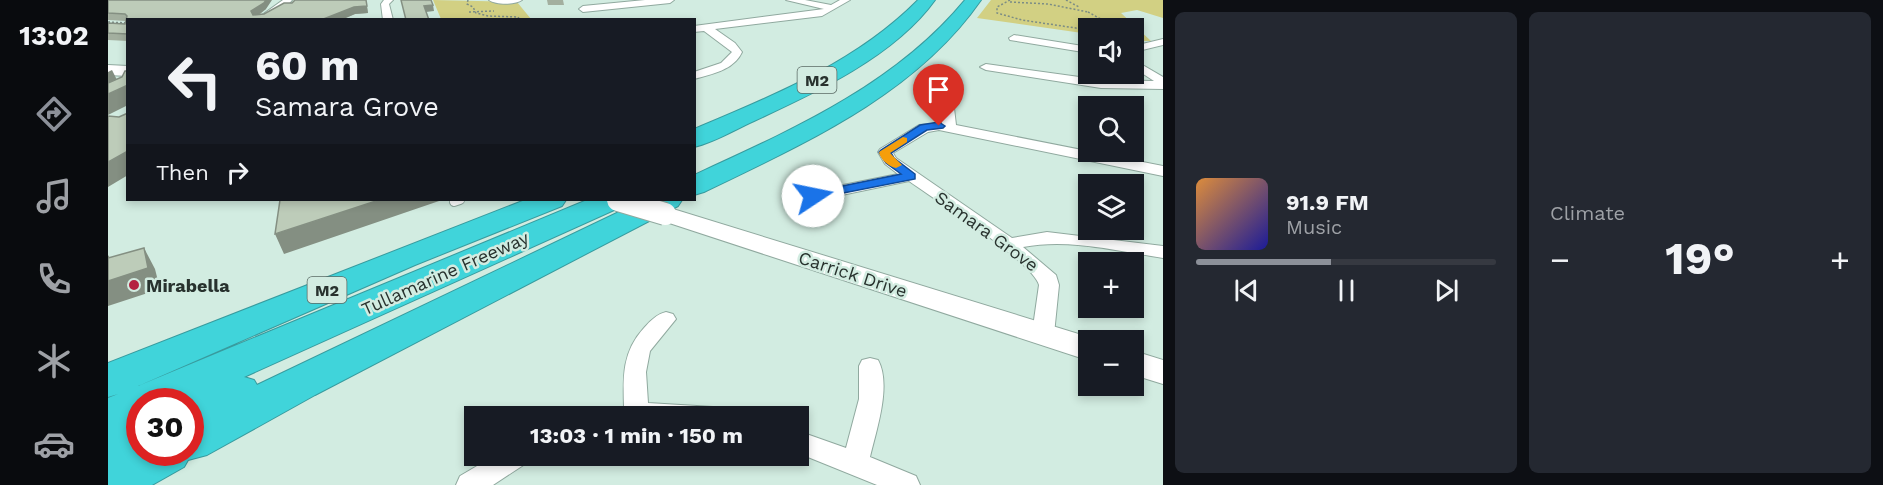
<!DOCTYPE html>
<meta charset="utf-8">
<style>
body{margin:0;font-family:"Work Sans",sans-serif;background:#242831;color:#f1f3f6;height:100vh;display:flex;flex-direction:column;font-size:22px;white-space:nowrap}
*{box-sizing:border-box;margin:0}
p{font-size:20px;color:#9ea1a6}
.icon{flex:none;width:33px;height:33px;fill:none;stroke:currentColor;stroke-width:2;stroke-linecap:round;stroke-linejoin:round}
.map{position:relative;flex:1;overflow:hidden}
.panel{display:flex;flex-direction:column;gap:12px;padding:12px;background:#0d0f14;width:720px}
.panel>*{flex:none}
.guide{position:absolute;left:18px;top:18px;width:570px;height:183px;border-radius:0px;box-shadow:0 3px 9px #0003;background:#171b24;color:#f1f3f6;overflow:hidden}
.tools{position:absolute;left:970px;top:18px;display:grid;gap:12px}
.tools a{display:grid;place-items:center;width:66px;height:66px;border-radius:0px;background:#171b24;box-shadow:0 3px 9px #0003;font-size:30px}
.speed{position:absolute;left:18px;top:388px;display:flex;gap:12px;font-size:30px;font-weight:700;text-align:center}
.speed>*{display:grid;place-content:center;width:78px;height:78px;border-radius:50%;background:#171b24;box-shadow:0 3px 9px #0003;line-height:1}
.speed .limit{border:9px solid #d22;background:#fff;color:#111}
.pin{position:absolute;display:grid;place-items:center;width:51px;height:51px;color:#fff;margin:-62px -26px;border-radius:50% 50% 50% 0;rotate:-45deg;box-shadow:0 0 6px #0007}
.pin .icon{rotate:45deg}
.me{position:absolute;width:66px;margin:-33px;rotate:79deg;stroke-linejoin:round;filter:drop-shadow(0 0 4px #0008)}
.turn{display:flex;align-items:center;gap:21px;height:126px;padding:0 30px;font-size:27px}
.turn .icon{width:78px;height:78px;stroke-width:2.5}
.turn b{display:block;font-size:42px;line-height:51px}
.then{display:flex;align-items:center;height:57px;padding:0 30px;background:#0003;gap:12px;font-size:22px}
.big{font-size:45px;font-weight:700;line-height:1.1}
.panel .card{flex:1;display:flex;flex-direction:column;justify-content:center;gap:9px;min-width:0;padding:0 21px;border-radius:9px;background:#242831}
.song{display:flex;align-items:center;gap:18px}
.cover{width:72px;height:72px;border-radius:9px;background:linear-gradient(135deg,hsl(30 70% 55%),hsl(240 70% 35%))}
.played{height:6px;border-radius:3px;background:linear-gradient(90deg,#8c9099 45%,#363941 45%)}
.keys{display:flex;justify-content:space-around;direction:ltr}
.heat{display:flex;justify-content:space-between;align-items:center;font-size:33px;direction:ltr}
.panel .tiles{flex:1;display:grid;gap:12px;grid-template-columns:repeat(2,1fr)}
.trip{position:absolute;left:356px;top:406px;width:345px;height:60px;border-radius:0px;background:#171b24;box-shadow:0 3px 9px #0003;font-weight:700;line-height:60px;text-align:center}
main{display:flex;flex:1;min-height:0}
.tabs{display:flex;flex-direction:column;width:108px;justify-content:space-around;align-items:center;background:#090b0e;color:#9ea1a6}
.tabs .icon{width:42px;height:42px}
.tabs .selected{color:#8c9099}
.tabs b{font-size:27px;color:#f1f3f6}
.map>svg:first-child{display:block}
.green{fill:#d2d083}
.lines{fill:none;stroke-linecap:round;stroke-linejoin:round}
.lane-casing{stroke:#90a99f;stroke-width:10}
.street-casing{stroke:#90a99f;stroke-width:2}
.secondary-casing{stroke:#90a99f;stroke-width:2}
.highway-casing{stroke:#389b9e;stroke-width:2}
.path{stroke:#7b8c85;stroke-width:1.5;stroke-dasharray:2 2;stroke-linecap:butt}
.lane{stroke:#fff;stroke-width:8}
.street{fill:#fff;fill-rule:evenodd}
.secondary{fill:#fff;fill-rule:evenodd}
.highway{fill:#40d4da;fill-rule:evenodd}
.secondary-bridge-casing{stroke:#90a99f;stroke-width:24;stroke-linecap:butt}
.secondary-bridge{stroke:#fff;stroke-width:22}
.wall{fill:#a3af9f}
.shaded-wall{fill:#848f82}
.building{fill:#bdccb9;stroke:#848f82;stroke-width:1.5}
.route{fill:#1a73e8;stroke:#114b97;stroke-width:1.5}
.slow{fill:#f59e0b}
.poi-dot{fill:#b42241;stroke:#d2ece1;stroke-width:2}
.labels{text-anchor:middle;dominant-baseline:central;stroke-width:5;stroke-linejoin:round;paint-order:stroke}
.shield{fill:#d2ece1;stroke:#5b6a64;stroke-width:1.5}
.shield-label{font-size:16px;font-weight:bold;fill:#28322e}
.street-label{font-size:18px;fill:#28322e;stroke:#d2ece1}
.poi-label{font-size:18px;font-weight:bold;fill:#28322e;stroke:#d2ece1;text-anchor:start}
</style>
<main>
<nav class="tabs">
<b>13:02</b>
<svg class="icon selected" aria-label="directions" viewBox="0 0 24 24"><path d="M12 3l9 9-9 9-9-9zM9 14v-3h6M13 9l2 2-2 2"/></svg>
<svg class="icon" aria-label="music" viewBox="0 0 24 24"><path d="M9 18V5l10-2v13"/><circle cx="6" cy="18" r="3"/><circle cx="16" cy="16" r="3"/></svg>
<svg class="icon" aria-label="phone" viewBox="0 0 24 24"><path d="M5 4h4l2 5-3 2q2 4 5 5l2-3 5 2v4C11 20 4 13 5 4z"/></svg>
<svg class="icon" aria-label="climate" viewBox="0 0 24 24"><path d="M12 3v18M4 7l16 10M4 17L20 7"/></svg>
<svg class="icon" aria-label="car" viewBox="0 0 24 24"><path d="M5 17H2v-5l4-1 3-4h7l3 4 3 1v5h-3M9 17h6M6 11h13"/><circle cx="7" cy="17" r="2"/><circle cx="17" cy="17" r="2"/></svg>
</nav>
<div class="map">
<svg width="1055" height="485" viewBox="0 0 1055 485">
<rect width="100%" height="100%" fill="#d2ece1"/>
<path class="green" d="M325,0L409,2L423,19H333Z
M883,0H1055V18L1029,10L1013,13L1043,41H1026V28H981V34L869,18Z"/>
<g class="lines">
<defs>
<path id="lane" d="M346,202L352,200"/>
<path id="street" d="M175,0H184C175,12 162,20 147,20Z
M276,0H285L281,4L285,20H275L273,4Z
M381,0H414C407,5 388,5 381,0Z
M537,0H566L562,3L475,12L471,9L475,6Z
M678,0H697L723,5L732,0H742L714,16L607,29L627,43L634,52C626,70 604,74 586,79V72L613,63L624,52L596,31L586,32V26L716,9Z
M906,35L981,47V53L902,40L901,38Z
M1055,39V45L1026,52V46Z
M1026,60L1055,77V89L993,88L878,70L872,67L878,64L993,80L1046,81L1026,68Z
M844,97L850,101L846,108L848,125L1055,166V176L831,130L820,132L785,153L788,158L904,238L939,232L1055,246V258C1009,251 961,238 915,247L948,275L951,285L946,334L943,339L935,342L927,339L924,334L931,285C924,261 826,199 801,181L705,201L697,196L705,191L790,174L777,164L770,152L772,149L811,125L834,123V108L840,98Z
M1026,126L1032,127L1034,130L1032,133L1026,134Z
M558,312L565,314L568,319L542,351L538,372L540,403L605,407L614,410L617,417H505L508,410L516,407C515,377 514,352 536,328C542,321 549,314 558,312Z
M762,358L770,360C784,385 768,431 762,457L808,476L812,485H769L690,453V431L738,448L751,399V366L754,360Z
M386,456H421L417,464L385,485H348L352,476Z"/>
<path id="secondary" d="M0,65L20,66V76L0,75Z
M557,207L565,209L990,340H981V360L970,357L549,219L545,214L549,209Z
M1026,351L1055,360V384L1026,375Z"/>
<path id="highway" d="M810,0H827C787,56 707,93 646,121C626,130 607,142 586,147V129C665,96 749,62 810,0Z
M857,0H873C807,95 697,143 596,192L586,195V175C684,130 787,85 857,0Z
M417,200H458L454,206L307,265L30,386L479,200H519L515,206L136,377L146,380L149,385L536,200H574L570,206L207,395L99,455L80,460L76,467L44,485H0V398L10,394L0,397V363ZM32,402H82V453H32Z"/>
</defs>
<use href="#lane" class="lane-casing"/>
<use href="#street" class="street-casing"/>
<use href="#secondary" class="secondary-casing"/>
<use href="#highway" class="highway-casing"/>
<path class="path" d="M360,0L359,4L365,7L368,13L380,16L410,17L412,20
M902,0L889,7V13L914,20L981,30
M958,0L971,7
M902,2L940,4L980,12
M361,12L386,11
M980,12L1009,28
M998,20L1036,19
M0,22L20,23
M997,28L1001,24"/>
<use href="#lane" class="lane"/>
<use href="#street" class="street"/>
<use href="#secondary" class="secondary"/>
<use href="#highway" class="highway"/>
<defs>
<path id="secondary-bridge" d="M510,200L557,214"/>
</defs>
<use href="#secondary-bridge" class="secondary-bridge-casing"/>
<use href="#secondary-bridge" class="secondary-bridge"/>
</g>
<path class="wall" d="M0,0L158,9L151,15L156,14L184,3L187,0H258L260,13L247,14L233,20H20V41L0,40V23L17,24L18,21L0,20Z
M439,0H455L456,5H440Z"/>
<path class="shaded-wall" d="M158,0H164L158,9L146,18L143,11Z
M258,0L260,13L247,14L233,20H213Z
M325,5L326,11L318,12L316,6Z
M4,70L12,86L0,92V72Z
M20,85V105L0,115V94Z
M20,151V175L0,187V162Z
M271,200H334L176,254L167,234Z
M36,248L47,269L52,289L0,306V255L4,261Z"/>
<path class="building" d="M0,0H158L156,3L143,11L145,15L156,14L176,3H184L187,0H258L259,6L246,7L213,20H20V34L0,33V23L17,24L19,16L17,14L0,13Z
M293,0H323L325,5L316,6L321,20H298Z
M17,71H20V85L0,94V83L14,77Z
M20,113V151L0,162V116L11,117Z
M172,200H271L167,234Z
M36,248L40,268L0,281V258Z"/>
<path class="route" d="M831,122L837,126L835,128L819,130L783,153L786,158L807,174V179L705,199L698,196L705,192L793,174L778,163L771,152L773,150L812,125Z"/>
<path class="slow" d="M795,137L799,138V142L782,153L794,165L788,168C781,167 772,159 771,152Z"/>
<circle class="poi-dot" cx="26" cy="285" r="6"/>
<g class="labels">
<g class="shield">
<rect x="689.5" y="67" width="39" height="26" rx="4.5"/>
<rect x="199.5" y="277" width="39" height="26" rx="4.5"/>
</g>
<g class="shield-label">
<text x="709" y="80">M2</text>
<text x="219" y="290">M2</text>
</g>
<g class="street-label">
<text transform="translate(879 231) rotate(36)">Samara Grove</text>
<text transform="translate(337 273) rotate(-24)">Tullamarine Freeway</text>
<text transform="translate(745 274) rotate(18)">Carrick Drive</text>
</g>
<g class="poi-label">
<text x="38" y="285">Mirabella</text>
</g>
</g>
</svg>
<div class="tools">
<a><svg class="icon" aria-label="sound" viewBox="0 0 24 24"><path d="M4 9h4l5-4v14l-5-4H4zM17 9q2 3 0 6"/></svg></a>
<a><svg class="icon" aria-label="search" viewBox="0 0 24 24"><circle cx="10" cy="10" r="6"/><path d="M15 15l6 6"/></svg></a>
<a><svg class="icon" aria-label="layers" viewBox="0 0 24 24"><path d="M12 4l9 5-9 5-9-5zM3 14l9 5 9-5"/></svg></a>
<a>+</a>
<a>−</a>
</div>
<div class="speed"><div class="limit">30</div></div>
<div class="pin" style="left:831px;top:126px;background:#d93025"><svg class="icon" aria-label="arrive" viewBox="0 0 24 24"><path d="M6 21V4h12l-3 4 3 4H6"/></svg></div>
<svg class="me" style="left:705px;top:196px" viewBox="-20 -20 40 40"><circle r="19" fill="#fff"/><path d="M0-13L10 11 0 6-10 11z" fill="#1a73e8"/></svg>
<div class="trip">13:03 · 1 min · 150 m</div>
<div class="guide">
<div class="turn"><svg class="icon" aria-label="left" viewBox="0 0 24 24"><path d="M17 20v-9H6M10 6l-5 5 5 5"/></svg><div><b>60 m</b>Samara Grove</div></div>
<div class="then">Then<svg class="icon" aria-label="right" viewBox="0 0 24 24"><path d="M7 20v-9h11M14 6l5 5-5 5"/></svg></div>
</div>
</div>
<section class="panel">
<div class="tiles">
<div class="card">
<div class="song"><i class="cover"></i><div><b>91.9 FM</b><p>Music</p></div></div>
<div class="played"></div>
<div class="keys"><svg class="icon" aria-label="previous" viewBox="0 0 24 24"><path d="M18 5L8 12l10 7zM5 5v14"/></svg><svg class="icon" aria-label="pause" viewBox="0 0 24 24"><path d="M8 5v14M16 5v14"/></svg><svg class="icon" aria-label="next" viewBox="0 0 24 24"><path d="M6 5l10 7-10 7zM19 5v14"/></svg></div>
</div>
<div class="card"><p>Climate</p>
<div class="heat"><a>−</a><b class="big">19°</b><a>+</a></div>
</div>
</div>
</section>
</main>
